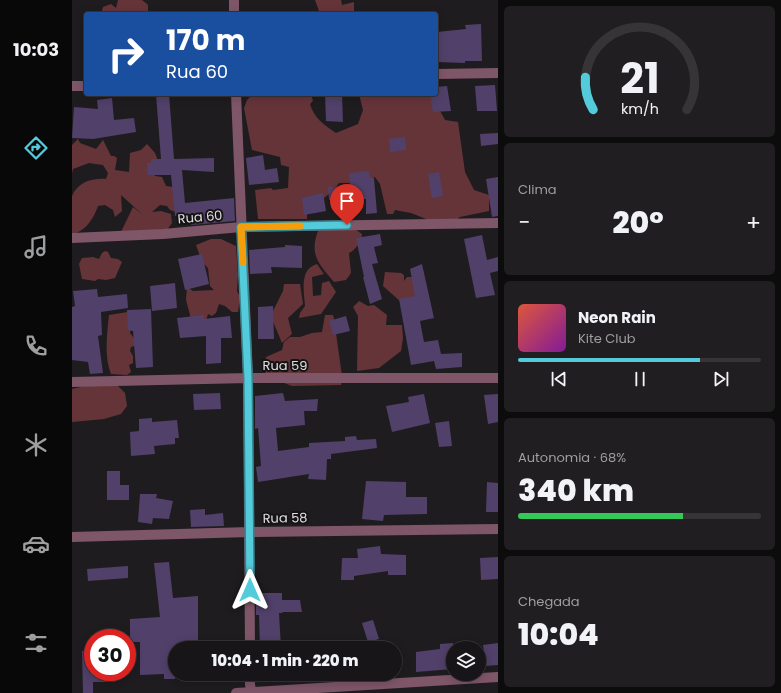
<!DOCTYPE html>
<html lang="pt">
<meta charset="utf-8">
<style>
body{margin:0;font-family:Poppins,sans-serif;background:#201e20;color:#f1f3f6;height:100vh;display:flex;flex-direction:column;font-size:15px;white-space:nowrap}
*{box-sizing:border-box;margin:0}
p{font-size:13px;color:#9e9fa1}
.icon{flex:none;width:22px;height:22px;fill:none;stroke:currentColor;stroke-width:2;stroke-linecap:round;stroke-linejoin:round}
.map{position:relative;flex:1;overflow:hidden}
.drawer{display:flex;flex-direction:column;gap:6px;padding:6px;background:#0d0c0d;width:283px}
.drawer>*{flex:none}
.guide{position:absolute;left:12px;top:12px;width:354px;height:84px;border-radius:4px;box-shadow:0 2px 10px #0003,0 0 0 1px #363436;background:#1a4fa0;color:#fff;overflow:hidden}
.fabs{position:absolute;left:374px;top:641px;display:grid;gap:8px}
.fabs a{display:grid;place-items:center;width:40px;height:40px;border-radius:50%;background:#171517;box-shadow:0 2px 10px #0003,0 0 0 1px #363436;font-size:20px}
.speed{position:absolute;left:12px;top:629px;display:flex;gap:8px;font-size:20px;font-weight:700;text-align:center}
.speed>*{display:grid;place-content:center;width:52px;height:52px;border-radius:50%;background:#171517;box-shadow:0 2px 10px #0003,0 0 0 1px #363436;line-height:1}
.speed .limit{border:6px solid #d22;background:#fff;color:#111}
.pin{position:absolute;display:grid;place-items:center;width:34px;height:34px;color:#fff;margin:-41px -17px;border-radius:50% 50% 50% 0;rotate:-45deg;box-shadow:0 0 4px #0007}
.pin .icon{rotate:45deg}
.me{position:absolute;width:44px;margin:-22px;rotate:0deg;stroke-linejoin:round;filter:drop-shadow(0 0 3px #0008)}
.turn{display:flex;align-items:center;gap:14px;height:84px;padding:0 16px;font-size:18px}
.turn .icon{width:52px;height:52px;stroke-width:2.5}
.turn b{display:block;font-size:28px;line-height:34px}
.big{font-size:30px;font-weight:800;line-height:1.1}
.drawer .tile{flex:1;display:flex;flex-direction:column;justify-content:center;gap:6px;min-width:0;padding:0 14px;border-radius:6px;background:#201e20}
.drawer .dial{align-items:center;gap:0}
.dial svg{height:104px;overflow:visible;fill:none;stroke:#363436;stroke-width:7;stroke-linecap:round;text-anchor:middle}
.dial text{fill:#f1f3f6;stroke:none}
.song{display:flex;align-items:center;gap:12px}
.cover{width:48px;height:48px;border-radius:6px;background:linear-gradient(135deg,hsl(10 70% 55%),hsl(290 70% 35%))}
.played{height:4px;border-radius:2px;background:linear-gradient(90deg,#53cbda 75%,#363436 75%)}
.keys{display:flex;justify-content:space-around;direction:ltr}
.heat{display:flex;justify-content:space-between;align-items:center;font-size:22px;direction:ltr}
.charge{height:6px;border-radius:3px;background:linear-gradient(90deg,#34c759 68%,#363436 0)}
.trip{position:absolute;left:96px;top:641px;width:234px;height:40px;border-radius:20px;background:#171517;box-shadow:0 2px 10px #0003,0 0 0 1px #363436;font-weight:800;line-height:40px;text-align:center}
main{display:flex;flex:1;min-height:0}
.tabs{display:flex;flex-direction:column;width:72px;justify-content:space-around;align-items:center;background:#090809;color:#9e9fa1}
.tabs .icon{width:28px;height:28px}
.tabs .selected{color:#53cbda}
.tabs b{font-size:18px;color:#f1f3f6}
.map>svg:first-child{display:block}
.forest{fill:#653439}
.building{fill:#51406a}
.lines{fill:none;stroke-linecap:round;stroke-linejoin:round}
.street{stroke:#7e5668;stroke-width:10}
.route-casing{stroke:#36848e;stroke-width:10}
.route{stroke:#53cbda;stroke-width:7}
.slow{stroke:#f59e0b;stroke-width:7}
.labels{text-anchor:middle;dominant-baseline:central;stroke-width:4;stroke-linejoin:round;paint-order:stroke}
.street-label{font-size:13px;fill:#e0dfe0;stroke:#161315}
</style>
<main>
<nav class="tabs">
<b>10:03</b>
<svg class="icon selected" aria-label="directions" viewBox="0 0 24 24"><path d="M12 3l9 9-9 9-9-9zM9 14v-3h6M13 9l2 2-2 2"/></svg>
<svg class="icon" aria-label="music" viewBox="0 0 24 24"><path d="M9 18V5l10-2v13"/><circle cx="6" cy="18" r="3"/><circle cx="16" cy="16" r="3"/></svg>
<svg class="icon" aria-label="phone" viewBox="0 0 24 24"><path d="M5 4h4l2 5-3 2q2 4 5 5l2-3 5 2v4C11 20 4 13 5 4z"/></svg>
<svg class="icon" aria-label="climate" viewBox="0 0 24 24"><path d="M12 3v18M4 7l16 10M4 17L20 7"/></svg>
<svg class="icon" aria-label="car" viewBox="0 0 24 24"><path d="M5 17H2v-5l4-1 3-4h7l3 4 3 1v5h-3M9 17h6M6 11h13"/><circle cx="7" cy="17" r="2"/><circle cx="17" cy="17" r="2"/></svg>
<svg class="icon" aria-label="filters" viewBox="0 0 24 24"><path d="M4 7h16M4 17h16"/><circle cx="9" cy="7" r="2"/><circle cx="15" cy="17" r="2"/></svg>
</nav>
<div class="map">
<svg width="426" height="693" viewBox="0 0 426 693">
<rect width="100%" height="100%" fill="#1f1c1f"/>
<path class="forest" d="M46,0H70L76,5V12L82,14H29L31,7L39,4L44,8Z
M243,0H269L270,5L282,2V14H248Z
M364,87L365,105L373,120L386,122L393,172L402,190L417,195V211L388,217L374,227L339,213L323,210L321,214H315L308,184L303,177L288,183H267L263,189L235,212V219H186L183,190L199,188L201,190L216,188L217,167L209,165L208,157L180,150L172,108L175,100L181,94H239L241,101L238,104C242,118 252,125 264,133L286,124L291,110L287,94H364Z
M6,139L8,143L24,149L31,140L39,156H42L45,158L43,170L57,172L58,153L69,150L75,144L83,153L85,158L81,172L83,176L90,177L94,186L102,187L104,212L98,210L95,206L88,205L80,212L89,211L99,214L100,223L95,230L47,236L61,207L71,215L49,195L50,211L43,217L41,210L33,205L26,206C22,218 13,232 0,234C0,225 0,204 0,196C6,182 20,178 34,179L36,173L31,165L17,163L1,169L0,174V145Z
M253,230H284L290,234C290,240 283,251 277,253L279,273L274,280L262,282C247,264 237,255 246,231Z
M139,239H149L164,246L166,275L165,291L168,297L166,312H160L153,306L147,304L144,313L140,316L136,314L134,321L119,319L114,300L115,287L121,291L142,290L138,286L136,268L130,262L124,245Z
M33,251L36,252L39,258L46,259L50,262L43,278L34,280L26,279L23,281L10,279L7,264L10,258L21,257L27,259L30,253Z
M245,264L252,274L240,277L241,296L249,295L250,283L257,281L264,292L249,314L227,318L228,313L233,306C232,291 227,269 245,264Z
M313,272L329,273L332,275V281L335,277H345L343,299L329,302L311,286Z
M212,284H228L231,304L216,318L220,334L210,343L200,319L201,311L211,291Z
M287,301L296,306L302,305L315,315L314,325H330L331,338L329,351L307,368L285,371L286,316L281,307Z
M56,312L59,328L58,333L63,339V346L59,347L58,351L61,356V363L57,365L59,372L55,375L39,374C32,357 35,334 37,315Z
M253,315H261L262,319L270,376L269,385L220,386L194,376L193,370L194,357L210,350L212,342L218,337H228L240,333L250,332Z
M45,385L53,393L55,406L49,414L32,419L0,422V389L13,386Z"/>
<path class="building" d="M409,24L410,61H393V63L366,62L365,32L394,29L393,25Z
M423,85L425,111H405L403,86Z
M375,86L379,111L361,112L358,94H364V87Z
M84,94H97L102,159L142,158V172L110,170L113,203L162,198L163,221L119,225L118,214L103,216L99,175H76L75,163H79V159H89Z
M253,94H270L271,122L254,121Z
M40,98L42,120L62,118L64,132L21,139L0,138L2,107L26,109L25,100Z
M426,133V144L409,146L408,134Z
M333,137L334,150L318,152L317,139Z
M191,155L193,170L205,168L207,182L177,185L174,158Z
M297,171L298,178H302L305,213L294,214V199L257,200L256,187H278L277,173Z
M367,172L371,196L360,198L356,174Z
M426,177V216L420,217L414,179Z
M251,193L254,211L232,215L230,198Z
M308,234L310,245L302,247L306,263L300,264L310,299L298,304L291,277H292L284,238Z
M410,235L415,260L426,257V271L418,273L423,295L404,298L392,239Z
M213,245L230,246V268L199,267L200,273L178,274L177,250L213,247Z
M130,254L137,284L113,290L106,259Z
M350,264L362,318L348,321L352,342L366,340L369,354L390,353V367L364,369L362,361L339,365L327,299L343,296L338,269Z
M103,283L105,308L80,311L78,286Z
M25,289L26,297L55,294L56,308L29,312L30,335L26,336L31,373L18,374L16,362L0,360V307L3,306L1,291Z
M201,306L202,339H186V307Z
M79,309L81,367L64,368L61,331L56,330L55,310Z
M132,315V319L158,316L160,338H149V363L134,364V336L108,338L105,318Z
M274,316L278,331L261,335L257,321Z
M148,393L149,409L122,410L121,394Z
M211,393L213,401L246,399L245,411H232L233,425L204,428L206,451L237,447V443L273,441V437L284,436L285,440L304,439L305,448L259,454V459H255L254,480L236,479L237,474L186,482L184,467L189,466L186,428L183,429V396Z
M352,394L358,423L320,432L314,406L337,402L336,397Z
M426,394V422L416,424L412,395Z
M80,418V422L105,420L107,438H103V444L82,446L83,454L59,456L58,432L67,431V419Z
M377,421L380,446L367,447L363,423Z
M35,471H48V485H57V500H35Z
M294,481L334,482V497H355V514L312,515L311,521L290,519Z
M415,482L426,483V512H414Z
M68,494H85L84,498L101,501L97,519L81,518L80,524L66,522Z
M133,509V515L151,513L152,526L119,527L118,510Z
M308,546L309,554L334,555V575H316V571L282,576V580H269L270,558H286L285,549Z
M426,557V579L409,580L408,558Z
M97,562L101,598L126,596V648H103V679H92V674L68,675V642H58V619L88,617L82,563Z
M56,566V578L16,581L15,569Z
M184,593H210V600H228L230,612H210L211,613H207L209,648H188L187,615H184Z
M301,620L307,639L296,642L290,623Z
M381,643V669L344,672V652L368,649V644Z
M426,643V665L414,666L411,645Z
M10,651H21V672H43V682H21V693H11Z"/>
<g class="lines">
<path class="street" d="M162,0V14
M364,74L426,73
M0,86H14
M164,94L176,378L178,648
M0,238L91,234L169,227L426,223
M0,382L176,378H426
M0,537L178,532L426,529
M177,674L179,693
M164,693L426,677"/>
</g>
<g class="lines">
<defs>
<path id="route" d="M178,590L176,378L169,227L275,225"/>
</defs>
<use href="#route" class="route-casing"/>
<use href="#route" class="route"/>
<path class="slow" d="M171,262L169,227L228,226"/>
</g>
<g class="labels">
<g class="street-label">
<text transform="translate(128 217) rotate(-5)">Rua 60</text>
<text x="213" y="365">Rua 59</text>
<text transform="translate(213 518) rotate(-1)">Rua 58</text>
</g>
</g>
</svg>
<div class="fabs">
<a><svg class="icon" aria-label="layers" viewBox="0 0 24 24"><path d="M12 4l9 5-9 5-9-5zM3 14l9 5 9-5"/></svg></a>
</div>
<div class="speed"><div class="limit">30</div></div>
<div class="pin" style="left:275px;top:225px;background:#d93025"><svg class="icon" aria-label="arrive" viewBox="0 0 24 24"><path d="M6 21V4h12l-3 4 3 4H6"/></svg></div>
<svg class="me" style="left:178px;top:590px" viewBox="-20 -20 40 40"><path d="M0-17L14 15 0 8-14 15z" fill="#53cbda" stroke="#fff" stroke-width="4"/></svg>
<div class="trip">10:04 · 1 min · 220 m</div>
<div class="guide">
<div class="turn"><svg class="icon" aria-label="right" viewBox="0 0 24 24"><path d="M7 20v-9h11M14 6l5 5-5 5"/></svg><div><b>170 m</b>Rua 60</div></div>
</div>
</div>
<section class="drawer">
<div class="tile dial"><svg viewBox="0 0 100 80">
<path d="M14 69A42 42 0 1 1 86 69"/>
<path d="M14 69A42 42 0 0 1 8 44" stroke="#53cbda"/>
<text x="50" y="56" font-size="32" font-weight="700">21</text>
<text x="50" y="72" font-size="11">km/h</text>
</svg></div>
<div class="tile"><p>Clima</p>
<div class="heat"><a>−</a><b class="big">20°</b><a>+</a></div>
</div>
<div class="tile">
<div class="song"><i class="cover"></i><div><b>Neon Rain</b><p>Kite Club</p></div></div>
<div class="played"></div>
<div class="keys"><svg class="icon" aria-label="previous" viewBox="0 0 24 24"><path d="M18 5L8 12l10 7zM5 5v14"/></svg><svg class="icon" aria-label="pause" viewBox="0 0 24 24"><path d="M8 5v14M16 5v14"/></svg><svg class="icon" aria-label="next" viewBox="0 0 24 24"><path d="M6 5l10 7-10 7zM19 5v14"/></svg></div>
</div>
<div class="tile"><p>Autonomia · 68%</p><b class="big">340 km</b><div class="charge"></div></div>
<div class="tile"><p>Chegada</p><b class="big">10:04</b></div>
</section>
</main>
